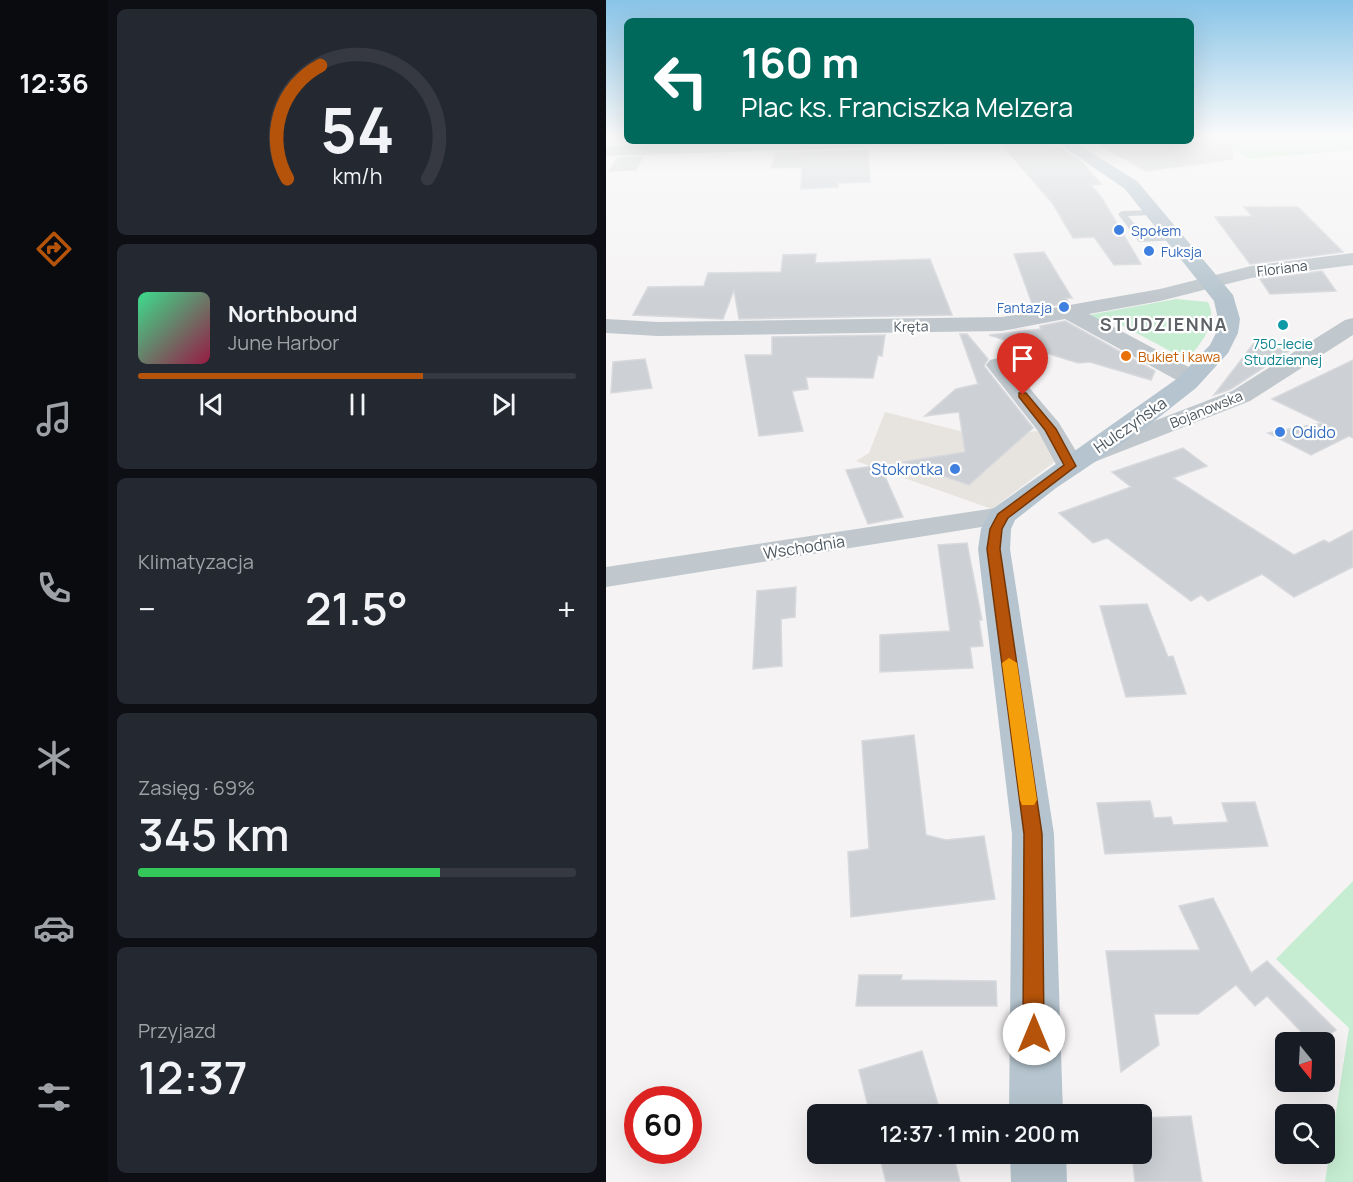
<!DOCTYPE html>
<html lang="pl">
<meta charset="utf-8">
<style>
body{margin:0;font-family:Manrope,sans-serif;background:#242831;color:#f1f3f6;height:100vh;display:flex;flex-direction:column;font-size:22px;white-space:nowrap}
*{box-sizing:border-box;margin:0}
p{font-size:20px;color:#9ea1a6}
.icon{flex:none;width:33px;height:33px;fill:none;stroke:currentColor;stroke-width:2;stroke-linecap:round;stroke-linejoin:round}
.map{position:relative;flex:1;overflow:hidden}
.details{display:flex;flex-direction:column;gap:9px;padding:9px;background:#0d0f14;width:498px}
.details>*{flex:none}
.banner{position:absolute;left:18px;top:18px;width:570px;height:126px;border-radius:9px;box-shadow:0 6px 24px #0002;background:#00695c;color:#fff;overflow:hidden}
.needle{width:39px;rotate:162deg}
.controls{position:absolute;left:669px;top:1032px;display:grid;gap:12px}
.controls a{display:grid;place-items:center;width:60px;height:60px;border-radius:9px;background:#171b24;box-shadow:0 6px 24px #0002;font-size:30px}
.speed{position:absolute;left:18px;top:1086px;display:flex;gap:12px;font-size:30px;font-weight:700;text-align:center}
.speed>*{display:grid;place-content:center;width:78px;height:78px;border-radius:50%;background:#171b24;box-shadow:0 6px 24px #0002;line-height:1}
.speed .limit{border:9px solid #d22;background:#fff;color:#111}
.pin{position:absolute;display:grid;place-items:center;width:51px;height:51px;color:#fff;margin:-62px -26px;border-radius:50% 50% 50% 0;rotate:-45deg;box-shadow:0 0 6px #0007}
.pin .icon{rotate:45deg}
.me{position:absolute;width:66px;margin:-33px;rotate:0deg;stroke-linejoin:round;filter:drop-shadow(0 0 4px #0008)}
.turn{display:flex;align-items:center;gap:21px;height:126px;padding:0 18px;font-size:27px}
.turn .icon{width:78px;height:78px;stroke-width:2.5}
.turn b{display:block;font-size:42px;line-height:51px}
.big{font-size:45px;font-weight:600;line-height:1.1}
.details .card{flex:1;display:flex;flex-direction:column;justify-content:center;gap:9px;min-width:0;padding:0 21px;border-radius:9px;background:#242831}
.details .dial{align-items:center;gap:0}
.dial svg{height:156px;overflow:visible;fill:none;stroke:#363941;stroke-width:7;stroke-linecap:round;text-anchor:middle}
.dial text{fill:#f1f3f6;stroke:none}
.song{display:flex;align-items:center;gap:18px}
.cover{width:72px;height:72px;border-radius:9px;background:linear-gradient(135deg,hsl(150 70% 55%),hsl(340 70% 35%))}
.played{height:6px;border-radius:3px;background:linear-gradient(90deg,#b45309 65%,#363941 65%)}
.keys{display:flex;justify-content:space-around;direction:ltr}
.heat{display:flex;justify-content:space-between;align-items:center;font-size:33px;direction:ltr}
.charge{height:9px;border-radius:4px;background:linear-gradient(90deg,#34c759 69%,#363941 0)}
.trip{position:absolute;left:201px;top:1104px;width:345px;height:60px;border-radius:9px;background:#171b24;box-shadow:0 6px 24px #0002;font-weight:600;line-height:60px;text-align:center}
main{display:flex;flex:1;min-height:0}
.tab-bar{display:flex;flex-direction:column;width:108px;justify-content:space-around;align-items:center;background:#090b0e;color:#9ea1a6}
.tab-bar .icon{width:42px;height:42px}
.tab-bar .active{color:#b45309}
.tab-bar b{font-size:27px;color:#f1f3f6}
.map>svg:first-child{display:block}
.commercial{fill:#e7e4df}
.green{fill:#c6edd2}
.building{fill:#cdd0d4;stroke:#d7d9dd;stroke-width:1.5}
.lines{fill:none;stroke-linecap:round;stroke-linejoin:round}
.service{fill:#c0c8cd;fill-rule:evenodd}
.minor{fill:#c0c8cd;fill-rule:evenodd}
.primary{fill:#b5c4ce;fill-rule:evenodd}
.route{fill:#b45309;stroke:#753606;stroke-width:1.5}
.slow{fill:#f59e0b}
.shop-dot{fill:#3f7fe0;stroke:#fff;stroke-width:2}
.culture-dot{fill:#0f9aa8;stroke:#fff;stroke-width:2}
.food-dot{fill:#e8710a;stroke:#fff;stroke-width:2}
.labels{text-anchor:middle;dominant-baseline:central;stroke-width:4.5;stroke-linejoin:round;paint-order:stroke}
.far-shop-label{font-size:14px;fill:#366cbe;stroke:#fff;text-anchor:start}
.far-street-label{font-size:14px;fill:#4c575f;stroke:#fff}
.far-culture-label{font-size:14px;fill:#0d838f;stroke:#fff}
.far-food-label{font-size:14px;fill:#c56008;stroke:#fff;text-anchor:start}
.street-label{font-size:16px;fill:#4c575f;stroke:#fff}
.shop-label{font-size:16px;fill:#366cbe;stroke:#fff;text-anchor:start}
.far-district-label{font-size:18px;font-weight:bold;letter-spacing:1.5px;fill:#5f6367;stroke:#fff}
</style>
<main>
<nav class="tab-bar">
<b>12:36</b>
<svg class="icon active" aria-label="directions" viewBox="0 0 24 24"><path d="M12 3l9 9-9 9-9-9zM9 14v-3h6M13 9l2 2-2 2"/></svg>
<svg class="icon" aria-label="music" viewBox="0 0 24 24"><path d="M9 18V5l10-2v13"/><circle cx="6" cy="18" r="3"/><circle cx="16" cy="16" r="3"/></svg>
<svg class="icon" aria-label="phone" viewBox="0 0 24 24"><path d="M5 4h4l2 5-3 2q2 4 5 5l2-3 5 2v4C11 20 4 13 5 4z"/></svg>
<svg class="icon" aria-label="climate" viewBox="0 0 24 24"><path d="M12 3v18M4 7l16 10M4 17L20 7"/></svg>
<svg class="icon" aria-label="car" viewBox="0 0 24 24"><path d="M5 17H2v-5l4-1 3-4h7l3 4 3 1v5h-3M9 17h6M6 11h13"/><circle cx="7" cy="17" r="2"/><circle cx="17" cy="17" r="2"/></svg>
<svg class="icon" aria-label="filters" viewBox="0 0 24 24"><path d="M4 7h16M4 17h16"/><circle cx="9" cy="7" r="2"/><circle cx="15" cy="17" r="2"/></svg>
</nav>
<section class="details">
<div class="card dial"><svg viewBox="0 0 100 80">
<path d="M14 69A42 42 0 1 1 86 69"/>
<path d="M14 69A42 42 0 0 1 31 11" stroke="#b45309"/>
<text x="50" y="56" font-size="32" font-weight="700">54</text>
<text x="50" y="72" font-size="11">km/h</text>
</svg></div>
<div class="card">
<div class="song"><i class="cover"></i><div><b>Northbound</b><p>June Harbor</p></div></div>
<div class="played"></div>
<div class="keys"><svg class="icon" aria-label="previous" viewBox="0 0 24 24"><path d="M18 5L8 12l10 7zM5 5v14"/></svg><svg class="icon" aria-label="pause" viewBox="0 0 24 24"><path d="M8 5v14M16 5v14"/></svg><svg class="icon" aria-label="next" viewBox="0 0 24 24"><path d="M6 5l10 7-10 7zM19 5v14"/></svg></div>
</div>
<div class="card"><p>Klimatyzacja</p>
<div class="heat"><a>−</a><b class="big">21.5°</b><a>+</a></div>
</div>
<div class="card"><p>Zasięg · 69%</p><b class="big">345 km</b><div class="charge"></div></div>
<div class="card"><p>Przyjazd</p><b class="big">12:37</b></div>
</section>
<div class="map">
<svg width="747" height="1182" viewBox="0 0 747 1182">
<rect width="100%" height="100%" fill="#f5f3f3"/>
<path class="commercial" d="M279,412L381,438L438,430L455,457L386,509L250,461L263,453Z"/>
<path class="green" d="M747,136V150L644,159L617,142Z
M570,299L602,302C613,324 594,344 581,360L506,320L496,323L483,315Z
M747,881V1182H719L743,1028L670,959Z"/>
<path class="building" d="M435,141L442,146H452L476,162L495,184L485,185L496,198L535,264L508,265L488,237L467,238L447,204L395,144Z
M486,141H626L627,159L540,171Z
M262,150L264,182L232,183V187L195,189L196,167L165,168L170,153Z
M37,157L30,170L3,171L11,158Z
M638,207H692L737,252L644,264L609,217L646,216Z
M438,252L466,298H460L463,303L428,309L408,254Z
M210,254L209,263L324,259L346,315L133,319L128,290L117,319L27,315L42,287L98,286L102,273L175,272L177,255Z
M716,271L730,291L664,294L654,279Z
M459,321L549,371L545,380L484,362L472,363L383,335L435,329L434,326Z
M354,334H361L382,359L378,366L427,428L363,485L296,462L359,452L353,412L319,416L350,389L372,384Z
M279,335L276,356L272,355L267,378L200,377L202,389L186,391L197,431L153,436L139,355H166V337Z
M648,343L683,351L625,389L608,395Z
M39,359L46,388L5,393L7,362Z
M747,360V438L743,436L705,455L662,433L716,423L666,399Z
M577,448L601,466L567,478L688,555L718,540L723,543L747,530V567L688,597L656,574L602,601L595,595L585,601L501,538L487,543L453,513L525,487L506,472Z
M274,465L297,517L262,524L240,470Z
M361,543L376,620H373L377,646L364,647L367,668L274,672V635L344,631L332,545Z
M190,587L189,617L175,619L176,666L147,669L151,591Z
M541,604L562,657L567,656L580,694L520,697L494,606Z
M308,735L320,835L340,840L378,836L389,899L245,917L242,852L263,849L256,741Z
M544,801L548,818L565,817L567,825L622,822L616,803L649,802L662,846L499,854L491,803Z
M607,898L645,973L661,961L730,1030L713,1042H705L661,996L649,1006L630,985L592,1014H548L553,1045L515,1072L500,951L594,950L573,906Z
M253,975H296L295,980L390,981L391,1006H250Z
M316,1051L335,1114H264L253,1070Z
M585,1116L596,1182H529L526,1154H536V1118Z
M273,1154H347L354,1182H280Z"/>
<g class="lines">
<path class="service" d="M551,210V214L548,215L522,216L539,237L570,235L573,236V240L533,242L512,214L516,211Z"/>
<path class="minor" d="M185,141H345L338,145L0,156V146Z
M747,253V265L645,278L554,301L483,314L594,373L597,378L594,383L585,385L576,383L459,319L396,331L52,336L0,333V319L52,322L396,317L554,289L645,266Z
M747,318V335L644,401L478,466L474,472L464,474L454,472L432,431L380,365L384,360L392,358L400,360L453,423L470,451L626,391L739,320Z
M396,507L407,510L411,516L407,522L0,587V567Z"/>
<path class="primary" d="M449,141H466L531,181L627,295L634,319L632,333L622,353L590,388L538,429L450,488L409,520L405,529L404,549L448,834L457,1114H403L406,834L372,549L375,529L385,510L572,378L604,345L610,333L612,319L608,301L519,189Z
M404,1154H460L461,1182H405Z"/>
</g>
<linearGradient id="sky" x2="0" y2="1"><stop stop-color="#88c4e7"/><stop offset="0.45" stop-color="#fafafa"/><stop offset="1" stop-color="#fafafa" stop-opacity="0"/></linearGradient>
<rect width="747" height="300" fill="url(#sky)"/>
<path class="route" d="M413,393H420L450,429L470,466L402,518L396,529L394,549L436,834L438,1034L435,1042L428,1045L420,1042L417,1034L418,834L381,549L384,529L392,514L458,465L439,430L413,397Z"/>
<path class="slow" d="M403,658L411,663L431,800L428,805H416L414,800L396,663Z"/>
<g class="shop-dot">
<circle cx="513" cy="230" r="6"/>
<circle cx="543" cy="251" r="6"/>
<circle cx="458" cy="307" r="6"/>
<circle cx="674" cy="432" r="6"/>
<circle cx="349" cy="469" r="6"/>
</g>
<circle class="culture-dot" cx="677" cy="325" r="6"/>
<circle class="food-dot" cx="520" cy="356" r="6"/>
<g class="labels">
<g class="far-shop-label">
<text x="525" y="230">Społem</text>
<text x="555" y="251">Fuksja</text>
<text x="446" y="307" text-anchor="end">Fantazja</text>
</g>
<g class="far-street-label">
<text transform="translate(676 268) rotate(-7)">Floriana</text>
<text transform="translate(305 326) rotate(-1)">Kręta</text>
<text transform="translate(600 409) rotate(-22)">Bojanowska</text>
</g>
<g class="far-culture-label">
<text x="677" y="343">750-lecie<tspan x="677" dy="16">Studziennej</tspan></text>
</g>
<g class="far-food-label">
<text x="532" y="356">Bukiet i kawa</text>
</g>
<g class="street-label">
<text transform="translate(524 425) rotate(-35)">Hulczyńska</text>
<text transform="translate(198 547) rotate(-9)">Wschodnia</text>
</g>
<g class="shop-label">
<text x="686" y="432">Odido</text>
<text x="337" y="469" text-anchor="end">Stokrotka</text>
</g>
<g class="far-district-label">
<text x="558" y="324">STUDZIENNA</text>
</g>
</g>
</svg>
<div class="controls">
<a><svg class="needle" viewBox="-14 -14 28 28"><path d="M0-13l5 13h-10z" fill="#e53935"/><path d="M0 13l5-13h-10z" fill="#9ea1a6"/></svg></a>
<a><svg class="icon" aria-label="search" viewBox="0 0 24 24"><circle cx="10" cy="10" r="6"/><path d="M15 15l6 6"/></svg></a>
</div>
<div class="speed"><div class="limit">60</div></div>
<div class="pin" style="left:417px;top:395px;background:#d93025"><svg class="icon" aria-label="arrive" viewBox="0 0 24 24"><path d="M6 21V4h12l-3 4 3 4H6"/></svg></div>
<svg class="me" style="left:428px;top:1034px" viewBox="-20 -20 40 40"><circle r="19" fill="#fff"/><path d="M0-13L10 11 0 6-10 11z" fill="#b45309"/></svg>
<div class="trip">12:37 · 1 min · 200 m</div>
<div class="banner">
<div class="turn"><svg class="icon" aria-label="left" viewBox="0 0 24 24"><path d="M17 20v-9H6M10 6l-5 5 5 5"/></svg><div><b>160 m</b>Plac ks. Franciszka Melzera</div></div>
</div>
</div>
</main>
